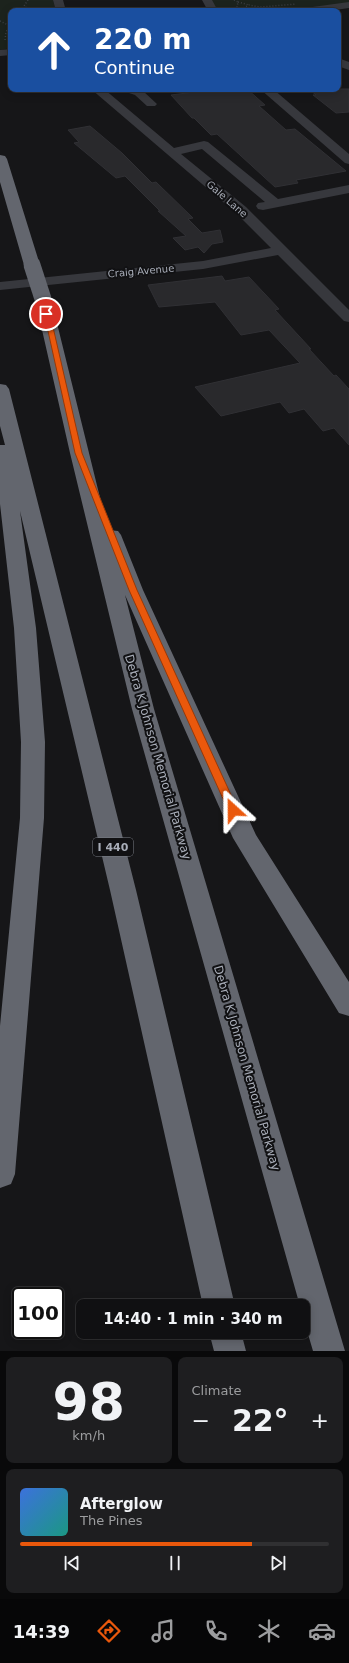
<!DOCTYPE html>
<meta charset="utf-8">
<style>
body{margin:0;font-family:"DejaVu Sans",sans-serif;background:#1e1e20;color:#f1f3f6;height:100vh;display:flex;flex-direction:column;font-size:15px;white-space:nowrap}
*{box-sizing:border-box;margin:0}
p{font-size:13px;color:#9c9d9f}
.icon{flex:none;width:22px;height:22px;fill:none;stroke:currentColor;stroke-width:2;stroke-linecap:round;stroke-linejoin:round}
.map{position:relative;height:1351px;overflow:hidden}
.panel{display:flex;flex-direction:column;gap:6px;padding:6px;background:#09090a;flex:1}
.panel>*{flex:none}
.hud{position:absolute;left:8px;top:8px;width:333px;height:84px;border-radius:8px;box-shadow:0 2px 10px #0003,0 0 0 1px #303032;background:#1a4fa0;color:#fff;overflow:hidden}
.speed{position:absolute;left:12px;top:1287px;display:flex;gap:8px;font-size:20px;font-weight:700;text-align:center}
.speed>*{display:grid;place-content:center;width:52px;height:52px;border-radius:50%;background:#101012;box-shadow:0 2px 10px #0003,0 0 0 1px #303032;line-height:1}
.speed .limit{border:2px solid #111;border-radius:6px;background:#fff;color:#111}
.pin{position:absolute;display:grid;place-items:center;width:34px;height:34px;color:#fff;margin:-17px;border:2px solid #fff;border-radius:50%;box-shadow:0 1px 4px #0007}
.me{position:absolute;width:44px;margin:-22px;rotate:336deg;stroke-linejoin:round;filter:drop-shadow(0 0 3px #0008)}
.turn{display:flex;align-items:center;gap:14px;height:84px;padding:0 20px;font-size:18px}
.turn .icon{width:52px;height:52px;stroke-width:2.5}
.turn b{display:block;font-size:28px;line-height:34px}
.big{font-size:30px;font-weight:700;line-height:1.1}
.panel .widget{flex:1;display:flex;flex-direction:column;justify-content:center;gap:6px;min-width:0;padding:0 14px;border-radius:8px;background:#1e1e20}
.panel .dial{align-items:center;gap:0}
.dial b{font-size:52px;line-height:1}
.song{display:flex;align-items:center;gap:12px}
.cover{width:48px;height:48px;border-radius:6px;background:linear-gradient(135deg,hsl(220 70% 55%),hsl(170 70% 35%))}
.played{height:4px;border-radius:2px;background:linear-gradient(90deg,#ea580c 75%,#303032 75%)}
.keys{display:flex;justify-content:space-around;direction:ltr}
.heat{display:flex;justify-content:space-between;align-items:center;font-size:22px;direction:ltr}
.panel .tiles{flex:1;display:grid;gap:6px;grid-template-columns:1fr 1fr}
.widget:last-child{grid-column:span 2}
.trip{position:absolute;left:76px;top:1299px;width:234px;height:40px;border-radius:8px;background:#101012;box-shadow:0 2px 10px #0003,0 0 0 1px #303032;font-weight:700;line-height:40px;text-align:center}
.dock{display:flex;height:64px;justify-content:space-around;align-items:center;background:#060607;color:#9c9d9f}
.dock .icon{width:28px;height:28px}
.dock .active{color:#ea580c}
.dock b{font-size:18px;color:#f1f3f6}
.map>svg:first-child{display:block}
.green{fill:#1c231d}
.building{fill:#29292c;stroke:#303034}
.lines{fill:none;stroke-linecap:round;stroke-linejoin:round}
.path{stroke:#3d3f44;stroke-width:1.5;stroke-dasharray:1 2;stroke-linecap:butt}
.minor{fill:#37383d;fill-rule:evenodd}
.highway{fill:#63666e;fill-rule:evenodd}
.highway-bridge{stroke:#63666e;stroke-width:17}
.route{fill:#ea580c;stroke:#983908}
.labels{text-anchor:middle;dominant-baseline:central;stroke-width:4;stroke-linejoin:round;paint-order:stroke}
.far-street-label{font-size:10px;fill:#a8adb8;stroke:#111113}
.shield{fill:#111113;stroke:#7b7e86;stroke-width:1}
.shield-label{font-size:11px;font-weight:bold;fill:#a8adb8}
.street-label{font-size:12px;fill:#a8adb8;stroke:#111113}
</style>
<div class="map">
<svg width="349" height="1351" viewBox="0 0 349 1351">
<rect width="100%" height="100%" fill="#161618"/>
<path class="green" d="M0,0H53L56,11H11V48L0,50Z
M210,0H349V3L295,11H216Z"/>
<path class="building" d="M218,89H247L265,105L259,106L286,130L295,129L346,171L296,180L298,183L275,187L217,134L211,135L194,118H192L171,95Z
M309,89H349V112L336,113L313,95H316Z
M90,126L122,153L152,183L156,182L193,218L188,219L202,233L220,230L223,242L212,244L204,253L198,247L185,250L173,238L186,236L158,211H160L125,176L116,178L74,143L79,142L68,130Z
M222,276L225,281L249,277L279,309L275,310L311,349H309L334,376L336,375L349,389V445L334,428L323,431L304,409L289,413L280,402L221,416L195,387L300,363L269,330L241,335L215,302L159,307L148,285Z"/>
<g class="lines">
<path class="path" d="M28,0L24,6L31,11
M234,0L238,2L237,7L239,10L249,5L260,7L296,4
M238,2L249,5
M0,21L10,26
M5,40L6,32L10,26"/>
<path class="minor" d="M53,0H63L66,11H56Z
M202,0H212L218,11H208Z
M349,2V8L328,11H300L305,8Z
M11,49V55L0,56V50Z
M338,58L349,62V70L338,66Z
M91,89H104L174,148L204,141L208,142L278,199L349,185V193L263,210L258,209L256,206L258,203L265,202L202,149L181,154L246,207L349,310V322L344,321L278,255L203,269L0,290V282L203,261L271,248L236,213Z
M121,89L143,91L157,104L155,106H147L135,95L123,91Z
M260,89H273L349,154V164L345,163Z"/>
<path class="highway" d="M0,155L5,156L7,159L40,265L37,268H27L24,265L0,182Z
M43,294L49,296L51,299L108,530L118,531L121,535L143,590L256,835L349,982V1016L339,1013L233,838L125,595L154,709L345,1351H313L303,1317V1306H300L132,709L70,453L35,299L37,296Z
M0,384L6,385L9,389L136,890L235,1306H203L110,890L20,511L36,628L45,742L44,818L15,1174L11,1184L0,1188V1026L20,818L21,742L14,628L0,504V445H5L0,426Z
M209,1332H241L246,1351H214Z"/>
<path class="highway-bridge" d="M32,265L43,299"/>
</g>
<path class="route" d="M44,313L50,314L82,453L137,590L238,810L236,813H229L228,810L129,590L75,453Z"/>
<g class="labels">
<g class="far-street-label">
<text transform="translate(227 199) rotate(41)">Gale Lane</text>
<text transform="translate(141 271) rotate(-5)">Craig Avenue</text>
</g>
<rect class="shield" x="93" y="838" width="40" height="18" rx="3"/>
<g class="shield-label">
<text x="113" y="847">I 440</text>
</g>
<g class="street-label">
<text transform="translate(158 757) rotate(74)">Debra K Johnson Memorial Parkway</text>
<text transform="translate(247 1068) rotate(74)">Debra K Johnson Memorial Parkway</text>
</g>
</g>
</svg>
<div class="speed"><div class="limit">100</div></div>
<div class="pin" style="left:46px;top:314px;background:#d93025"><svg class="icon" aria-label="arrive" viewBox="0 0 24 24"><path d="M6 21V4h12l-3 4 3 4H6"/></svg></div>
<svg class="me" style="left:233px;top:810px" viewBox="-20 -20 40 40"><path d="M0-17L14 15 0 8-14 15z" fill="#ea580c" stroke="#fff" stroke-width="4"/></svg>
<div class="trip">14:40 · 1 min · 340 m</div>
<div class="hud">
<div class="turn"><svg class="icon" aria-label="ahead" viewBox="0 0 24 24"><path d="M12 20V5M6 11l6-6 6 6"/></svg><div><b>220 m</b>Continue</div></div>
</div>
</div>
<section class="panel">
<div class="tiles">
<div class="widget dial"><b>98</b><p>km/h</p></div>
<div class="widget"><p>Climate</p>
<div class="heat"><a>−</a><b class="big">22°</b><a>+</a></div>
</div>
<div class="widget">
<div class="song"><i class="cover"></i><div><b>Afterglow</b><p>The Pines</p></div></div>
<div class="played"></div>
<div class="keys"><svg class="icon" aria-label="previous" viewBox="0 0 24 24"><path d="M18 5L8 12l10 7zM5 5v14"/></svg><svg class="icon" aria-label="pause" viewBox="0 0 24 24"><path d="M8 5v14M16 5v14"/></svg><svg class="icon" aria-label="next" viewBox="0 0 24 24"><path d="M6 5l10 7-10 7zM19 5v14"/></svg></div>
</div>
</div>
</section>
<nav class="dock">
<b>14:39</b>
<svg class="icon active" aria-label="directions" viewBox="0 0 24 24"><path d="M12 3l9 9-9 9-9-9zM9 14v-3h6M13 9l2 2-2 2"/></svg>
<svg class="icon" aria-label="music" viewBox="0 0 24 24"><path d="M9 18V5l10-2v13"/><circle cx="6" cy="18" r="3"/><circle cx="16" cy="16" r="3"/></svg>
<svg class="icon" aria-label="phone" viewBox="0 0 24 24"><path d="M5 4h4l2 5-3 2q2 4 5 5l2-3 5 2v4C11 20 4 13 5 4z"/></svg>
<svg class="icon" aria-label="climate" viewBox="0 0 24 24"><path d="M12 3v18M4 7l16 10M4 17L20 7"/></svg>
<svg class="icon" aria-label="car" viewBox="0 0 24 24"><path d="M5 17H2v-5l4-1 3-4h7l3 4 3 1v5h-3M9 17h6M6 11h13"/><circle cx="7" cy="17" r="2"/><circle cx="17" cy="17" r="2"/></svg>
</nav>
